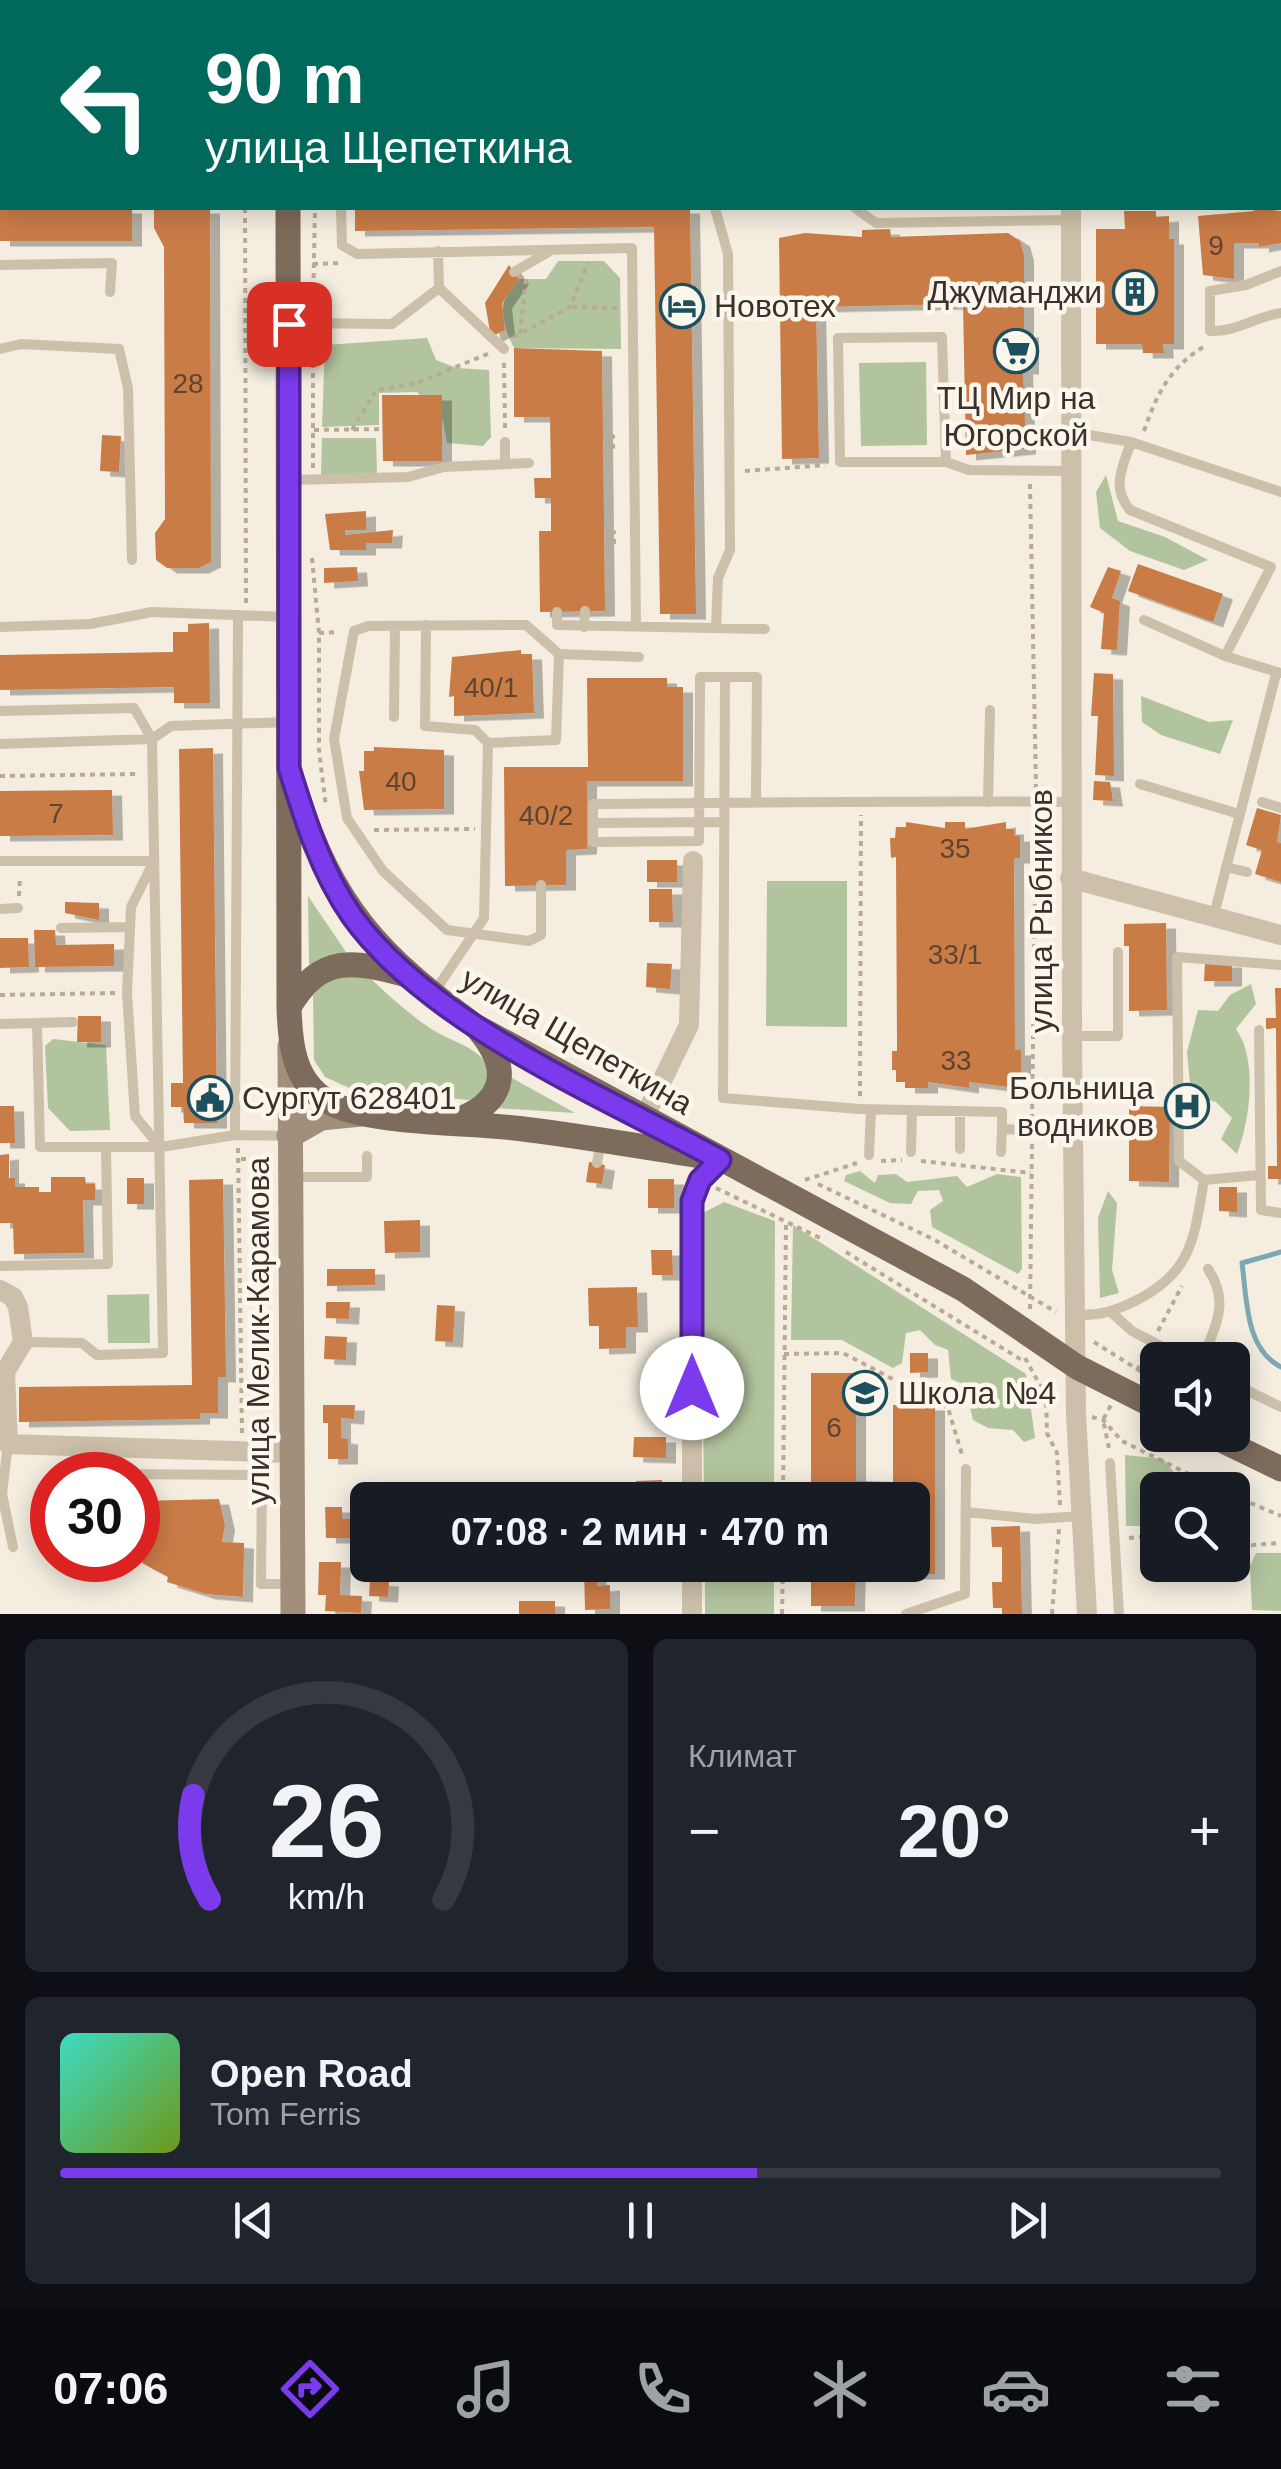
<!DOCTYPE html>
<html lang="ru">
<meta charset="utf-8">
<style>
body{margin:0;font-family:Helvetica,sans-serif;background:#20242c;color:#f1f3f6;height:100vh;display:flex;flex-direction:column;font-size:38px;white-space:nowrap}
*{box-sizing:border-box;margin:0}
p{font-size:32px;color:#9ea1a6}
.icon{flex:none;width:55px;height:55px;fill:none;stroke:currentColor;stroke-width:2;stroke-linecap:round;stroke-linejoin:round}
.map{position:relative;height:1614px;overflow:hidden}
.panel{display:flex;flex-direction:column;gap:25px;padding:25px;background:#0d0f14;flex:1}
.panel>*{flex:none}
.banner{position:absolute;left:0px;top:0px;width:1282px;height:210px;box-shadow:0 5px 25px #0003;background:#00695c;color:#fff;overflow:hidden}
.fabs{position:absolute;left:1140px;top:1342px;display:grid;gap:20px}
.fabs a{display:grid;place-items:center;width:110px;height:110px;border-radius:15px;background:#171b24;box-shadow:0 5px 25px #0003;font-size:50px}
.speed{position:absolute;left:30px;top:1452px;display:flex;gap:20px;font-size:50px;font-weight:700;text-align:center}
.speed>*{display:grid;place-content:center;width:130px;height:130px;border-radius:50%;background:#171b24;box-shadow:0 5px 25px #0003;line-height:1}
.speed .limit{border:15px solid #d22;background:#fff;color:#111}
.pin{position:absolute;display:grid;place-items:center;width:85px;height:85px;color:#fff;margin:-42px;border-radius:20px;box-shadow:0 5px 15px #0006}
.me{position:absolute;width:110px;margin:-55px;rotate:0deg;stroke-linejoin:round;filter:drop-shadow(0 0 8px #0008)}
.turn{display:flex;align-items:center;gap:35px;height:210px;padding:0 40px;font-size:45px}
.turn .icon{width:130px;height:130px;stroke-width:2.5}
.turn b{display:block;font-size:70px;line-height:85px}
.big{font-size:75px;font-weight:700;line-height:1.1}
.panel .card{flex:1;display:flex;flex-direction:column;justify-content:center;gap:15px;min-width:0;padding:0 35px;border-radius:15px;background:#20242c}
.panel .dial{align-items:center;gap:0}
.dial svg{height:260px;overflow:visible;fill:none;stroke:#363941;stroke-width:7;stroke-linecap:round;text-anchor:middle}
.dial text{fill:#f1f3f6;stroke:none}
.song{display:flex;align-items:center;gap:30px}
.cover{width:120px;height:120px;border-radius:15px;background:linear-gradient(135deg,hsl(170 70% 55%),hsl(80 70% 35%))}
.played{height:10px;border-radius:5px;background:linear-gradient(90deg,#7c3aed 60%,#363941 60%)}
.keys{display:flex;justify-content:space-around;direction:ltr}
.heat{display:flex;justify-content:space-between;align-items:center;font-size:55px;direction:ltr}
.panel .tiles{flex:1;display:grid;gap:25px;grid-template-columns:1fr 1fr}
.card:last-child{grid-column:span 2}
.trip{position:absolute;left:350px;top:1482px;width:580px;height:100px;border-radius:15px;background:#171b24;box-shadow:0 5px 25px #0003;font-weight:700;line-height:100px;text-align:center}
.tabs{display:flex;height:160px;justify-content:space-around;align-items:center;background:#090b0e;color:#9ea1a6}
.tabs .icon{width:70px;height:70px}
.tabs .active{color:#7c3aed}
.tabs b{font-size:45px;color:#f1f3f6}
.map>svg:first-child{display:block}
.green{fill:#b2c49e}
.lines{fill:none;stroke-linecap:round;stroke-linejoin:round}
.stream{stroke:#7da8b2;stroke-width:5}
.building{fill:#ca7b47;filter:url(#shadow)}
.path{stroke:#b9aa94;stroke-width:4;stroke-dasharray:5 5;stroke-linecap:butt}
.lane{stroke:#cdc0aa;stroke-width:10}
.street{stroke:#cdc0aa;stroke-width:20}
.secondary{stroke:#a18f7b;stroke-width:25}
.primary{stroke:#7d6b5b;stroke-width:25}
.route-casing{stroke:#51269a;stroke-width:25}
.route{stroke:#7c3aed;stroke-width:18}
.labels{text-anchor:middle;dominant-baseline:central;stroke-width:9;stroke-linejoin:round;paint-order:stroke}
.number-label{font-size:28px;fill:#5e4431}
.poi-label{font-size:32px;fill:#3a322a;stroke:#fbf7ed;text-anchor:start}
.street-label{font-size:32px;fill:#3a322a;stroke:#fbf7ed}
</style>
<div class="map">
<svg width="1281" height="1614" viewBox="0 0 1281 1614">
<defs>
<filter id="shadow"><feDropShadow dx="10" dy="5.5" stdDeviation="0" flood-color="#0004"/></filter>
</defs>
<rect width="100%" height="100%" fill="#f4ede0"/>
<path class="green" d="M558,261H604L620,278L621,349L514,348C501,321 496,302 519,279H546Z
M427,338L436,360L457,368L489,370L491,437L483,446L447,443L443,420L417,392L379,393V425L322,427L325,345Z
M926,362L927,445L861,446L859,363Z
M322,438H376L377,473L321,475Z
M1106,475L1118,521L1165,537L1208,560L1184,570L1130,551L1100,528L1096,492Z
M1141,696L1209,722L1233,720L1220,754L1161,735L1142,722Z
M767,881H847V1027L766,1026Z
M308,896L346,952L309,965Z
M366,974C387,994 408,1014 433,1030C447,1039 469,1045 481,1057C496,1073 487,1094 469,1100L354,1090L325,1077L314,1060L313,996L326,977Z
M1251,984L1256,1004L1236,1029C1258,1059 1250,1121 1237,1154L1221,1139L1232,1118L1216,1102L1191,1095L1187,1052L1198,1010L1218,1011L1230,995Z
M53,1039L106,1045L110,1130L70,1131L48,1108L45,1046Z
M505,1074L575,1113L496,1108Z
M860,1171L875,1183L878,1175L896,1174L907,1182L957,1176L967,1187L997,1174L1021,1177L1022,1269L1018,1274L932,1227L930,1210L943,1201L939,1190L918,1191L911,1204L890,1203L844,1181L846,1175Z
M1108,1191L1117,1203L1112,1270L1119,1293L1100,1298L1098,1218Z
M724,1202L775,1221L774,1500H704L701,1214Z
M793,1225L1026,1374L1035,1438L1024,1442L1013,1430L988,1428L973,1420L970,1407L985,1403L982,1392L951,1379L948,1350L935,1345L920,1330L906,1333L902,1363L893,1368L842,1340H791Z
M149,1294L150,1343H108L107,1295Z
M1125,1455L1163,1459L1187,1488L1158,1490L1157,1499L1145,1504L1157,1515V1526H1126Z
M1256,1553H1281V1611L1252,1610L1250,1566Z
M705,1565H774V1614H705Z"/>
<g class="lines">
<path class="stream" d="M1281,1252L1242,1263C1247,1299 1245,1349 1281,1367"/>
</g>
<path class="building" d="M0,208H132V241H0Z
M210,208L211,562L199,568H167L156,560L155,533L165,519L164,247L154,228V209Z
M355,208H690L696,614H660L654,227L355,231Z
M1254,208L1281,211V243L1259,247V243H1234V279L1203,275L1198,216L1254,211Z
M1124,211H1156V217L1169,216V239H1174V344H1163L1164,353H1143L1142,344H1096V229H1125Z
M890,229L891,237L1008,233L1020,241L1024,255V332H1029V369H1023L1026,449L966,455L963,304L816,307L819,458L782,459L779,238L805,233L862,237V230Z
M509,265L519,279L502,303L505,330L491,337L485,303Z
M514,348L602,351L605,611L540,612L539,531H551V498H535L534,478H551L550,417H514Z
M382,395H442V461H383Z
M102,435L121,436L119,472L100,471Z
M366,511V530H345V535L393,530L392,543H366V550H330L325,514Z
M1138,564L1223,594L1213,622L1128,591Z
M357,567L358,581L324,583V568Z
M1108,567L1121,571L1112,598L1120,601L1117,650L1101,649L1104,613L1090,607Z
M209,623L210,703H174V687L0,690V655L173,652V632H188V624Z
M521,650V654H532L534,713L454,716V696L449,697L452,657Z
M1094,673L1113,674L1114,776L1095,775L1098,716H1091Z
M587,678H667V687H683V781H587V849L566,850V885L505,886L504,767H588Z
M374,747L444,750V809L364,810L359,771H364V751H374Z
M213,748L217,1123H184L183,1107H171V1083H183L179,749Z
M1094,781L1110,782L1113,801L1093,800Z
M112,790L113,835L0,836V791Z
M1257,808L1281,815L1277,842L1281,843V882L1255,874L1262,850L1246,845Z
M906,822L945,828V822H965V829L1006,822V829H1014V836H1020V858H1014V865L1015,1050H1021V1073H1015V1082H1008V1087L969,1082V1088L928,1082V1088H905V1082H896V1070H892V1051H897V1043L896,857L891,858L890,838H895L896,827H906Z
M647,860H677V882H647Z
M649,889H672L673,922H649Z
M65,902L99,903V920L65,913Z
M1166,923L1167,1010L1129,1011V946H1124V924Z
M34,930H55L56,945L114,944V966L35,967Z
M0,938H28L29,967L0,968Z
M1205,962H1232V981H1204Z
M647,963L672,964L670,989L646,987Z
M1275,988H1281V1179H1268V1166H1277L1276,1028L1266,1029V1018H1276Z
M78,1016H101V1042H77Z
M0,1106H14L15,1143H0Z
M1129,1106L1170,1107L1169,1182L1129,1181Z
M9,1154V1178H15V1187H39V1192H51V1177H85L86,1184H95V1200H83L84,1253L14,1254L13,1223H0V1155Z
M589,1162L605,1165L602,1184L586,1182Z
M127,1178H144V1204H127Z
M223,1179L226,1377H218V1413H200V1419L19,1422V1387L192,1385L189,1180Z
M648,1179H674V1208H648Z
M1219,1187H1237V1212L1219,1211Z
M420,1220V1252L385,1253L384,1221Z
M651,1250H672L673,1275H652Z
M327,1269H375V1285L327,1286Z
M637,1287L638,1327H626V1348L599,1349V1326H589L588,1288Z
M326,1302H350L349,1319L326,1318Z
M437,1305L455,1306L453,1342L435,1341Z
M325,1336L347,1337L346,1360L324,1359Z
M910,1353H928V1372L910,1373Z
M811,1373H856V1481L893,1482V1405H935V1574H895V1565H912V1500H811Z
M323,1405H355L354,1419L341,1418V1438L348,1439V1459H328V1423H323Z
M634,1437H666V1458L633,1457Z
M662,1480L663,1500H637L636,1481Z
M398,1487L438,1489V1500H398Z
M219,1499L225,1525L222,1542L244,1543L243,1597L206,1594L167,1582L168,1577L142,1563L149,1542L138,1501Z
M325,1507H342V1519H353V1538H326Z
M1020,1526L1022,1614H1002V1608H993L992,1582H1002V1547H992L991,1527Z
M319,1562H341L340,1595L362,1596L361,1613L325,1611L326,1595H318Z
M811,1565H856L855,1606H811Z
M584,1567H596L597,1586L610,1585V1609L585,1610Z
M370,1580L389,1581L388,1597L369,1596Z
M519,1601H555V1614H519Z"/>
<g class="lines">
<path class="path" d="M249,2V0
M335,2V0
M1280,70H1281
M1280,155H1281
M245,208L246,603
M313,264L343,263
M572,307L618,308
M313,308L315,208
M520,334L526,279
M514,337L570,307L588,263
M504,363L505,428
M314,430L383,429
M352,430L376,390L414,384L490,353
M1144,431C1157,393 1171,365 1207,345
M603,450L608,449L609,436H613V451
M313,468V338
M745,471L825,465
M1030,484L1036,789
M604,546L609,545V532H614V547
M312,558L319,633V750L326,807
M319,633L339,632
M0,776L138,774
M374,830L475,829
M19,896L20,876
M0,995L115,993
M860,1096L861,815
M1032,1119L1036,814
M238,1148L242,1434
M241,1159H271
M881,1161L902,1160
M921,1161L1031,1173
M805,1180L857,1163
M818,1184L933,1239L1056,1312
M716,1188L820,1238
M846,1252L1025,1362
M1030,1309L1032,1144
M1158,1331L1182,1286
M1094,1342L1153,1379
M784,1354L843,1353L948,1408L963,1458
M1025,1358L1046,1396L1047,1433L1057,1453L1060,1505
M1137,1370L1147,1353
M1092,1417L1103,1420L1122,1441L1221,1490
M1109,1448L1103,1420L1111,1405
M1195,1478L1196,1490
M1232,1495L1281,1516
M783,1500L786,1220
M1129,1538L1158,1535
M1232,1539L1252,1545L1281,1543
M782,1614L783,1565
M1052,1614L1059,1529"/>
<path class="lane" d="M791,0V2
M201,2L202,0
M0,62H2
M0,148L2,154
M0,175H2
M341,208L342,245L357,254L632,248L636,626
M715,208L728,254L730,550L718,578L716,627
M855,208L876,223L1071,220
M0,265L112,263L110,292
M1281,271L1246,285L1210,291V331C1237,332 1254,317 1281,313
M514,272L552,250
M439,288L504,349
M290,323L392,324L439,288L438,251
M0,349L21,344L119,349L128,388L132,560
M1071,432L1131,442L1281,492
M1131,442C1122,469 1111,487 1130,510L1271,567L1225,656
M505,462V442
M946,462L942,337L838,338L840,462H946L969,470L1069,471
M292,480L408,477L444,467L529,463
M557,612V625L765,629
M1144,620L1225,656L1280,673
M426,625L425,726L475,730L488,743L484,918L433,994
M0,627L90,624L152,612L288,617
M584,627L585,611
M559,654L639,657
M725,677L723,1098L860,1109L1002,1112V1129L1073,1132
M0,711L134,708L152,739L163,1353L97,1355L82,1343L23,1342
M394,717L395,626
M488,743L556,740L559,654L526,625L368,626L354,631L334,739L347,818L383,871L447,930L529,941L541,935V885
M0,744L152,739L171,726L288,722
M1140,784L1239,814
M756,799L757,677H700L699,841L593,842V804C752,803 911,800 1070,802
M988,802L990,710
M1262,802L1281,808
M593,823L723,822
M0,861H154L131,907L127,993L135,1116L160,1147
M1226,867L1247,872
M0,909L18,908
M1214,915L1276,674
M61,928L127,927
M37,1023L73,1022
M0,1024L37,1023L40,1147H161L235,1135L288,1136
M1259,1030L1261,1210L1281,1213
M1073,1036H1118V952
M235,1135L238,615
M960,1149V1111
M911,1152L912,1110
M1001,1152L1002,1129
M869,1155L871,1110
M597,1163L601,1140
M1259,1175L1204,1180L1179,1161L1177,957L1281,965
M291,1177H367V1156
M0,1266L108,1264L106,1148
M1112,1313L1132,1331L1187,1360
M1076,1315C1099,1316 1115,1311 1135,1301C1192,1273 1194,1239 1204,1180
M1202,1360C1216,1325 1230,1302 1208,1269
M1232,1383L1281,1407
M8,1444L2,1494L13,1547
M113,1447L112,1474L262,1475L261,1584H290
M1110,1463L1119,1614
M966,1512L1035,1519L1082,1516
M906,1614L965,1594L966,1469"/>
<path class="street" d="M1112,0V2
M1071,208L1072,1036L1076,1414L1087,1614
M1070,878L1281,935
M644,1118L689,1025L693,861
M0,1290L13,1297L18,1307L23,1342L5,1372L8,1444L292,1453
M692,1500V1201L700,1180L720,1159
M692,1565V1614"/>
<path class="secondary" d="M285,0V2
M1280,102H1281
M290,1046L293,1614
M289,1136L321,1118L361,1114"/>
<path class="primary" d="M0,113H2
M288,208L289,1007C290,1043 293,1081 327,1101C366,1125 473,1122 523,1129C589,1137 655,1149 720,1159
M296,792C333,908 379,956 475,1026L963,1289L1077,1367L1158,1408
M289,1007C321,953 354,961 407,975
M455,1121C504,1103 513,1071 479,1030
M1211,1435L1281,1469"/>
</g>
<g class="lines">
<defs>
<path id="route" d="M289,324V768C305,820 321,871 352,916C429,1024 605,1097 720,1160L700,1180L692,1201V1388"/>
</defs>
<use href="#route" class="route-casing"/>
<use href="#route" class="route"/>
</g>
<defs>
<symbol id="building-ring" viewBox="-11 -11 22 22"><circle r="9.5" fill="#fbf7ed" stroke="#1d505e" stroke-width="1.5"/><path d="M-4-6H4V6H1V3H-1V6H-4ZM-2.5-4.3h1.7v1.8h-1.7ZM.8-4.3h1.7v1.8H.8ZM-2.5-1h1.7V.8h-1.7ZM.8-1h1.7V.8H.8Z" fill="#1d505e"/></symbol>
<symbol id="hotel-ring" viewBox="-11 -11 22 22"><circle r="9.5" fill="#fbf7ed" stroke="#1d505e" stroke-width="1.5"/><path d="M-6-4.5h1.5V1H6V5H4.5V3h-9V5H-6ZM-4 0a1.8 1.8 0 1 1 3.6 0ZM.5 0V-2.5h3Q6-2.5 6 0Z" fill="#1d505e"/></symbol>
<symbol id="supermarket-ring" viewBox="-11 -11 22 22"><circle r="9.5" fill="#fbf7ed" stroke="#1d505e" stroke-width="1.5"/><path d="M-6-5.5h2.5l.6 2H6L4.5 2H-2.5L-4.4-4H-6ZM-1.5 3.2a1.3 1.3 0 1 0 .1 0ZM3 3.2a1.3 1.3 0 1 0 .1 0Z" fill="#1d505e"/></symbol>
<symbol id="civic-ring" viewBox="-11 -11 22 22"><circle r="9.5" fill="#fbf7ed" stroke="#1d505e" stroke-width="1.5"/><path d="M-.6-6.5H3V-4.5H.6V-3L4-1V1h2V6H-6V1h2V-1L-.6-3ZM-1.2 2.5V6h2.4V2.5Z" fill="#1d505e"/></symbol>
<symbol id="hospital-ring" viewBox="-11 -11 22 22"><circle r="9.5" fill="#fbf7ed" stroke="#1d505e" stroke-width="1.5"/><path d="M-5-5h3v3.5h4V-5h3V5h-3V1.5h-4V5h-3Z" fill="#1d505e"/></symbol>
<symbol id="school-ring" viewBox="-11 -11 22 22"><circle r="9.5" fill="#fbf7ed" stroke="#1d505e" stroke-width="1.5"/><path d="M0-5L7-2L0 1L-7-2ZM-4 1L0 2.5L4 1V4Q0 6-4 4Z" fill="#1d505e"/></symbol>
</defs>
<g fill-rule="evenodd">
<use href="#building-ring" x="1110" y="267" width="50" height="50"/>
<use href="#hotel-ring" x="657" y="281" width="50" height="50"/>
<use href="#supermarket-ring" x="991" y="326" width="50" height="50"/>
<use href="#civic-ring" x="185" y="1073" width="50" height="50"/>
<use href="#hospital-ring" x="1162" y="1081" width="50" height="50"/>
<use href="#school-ring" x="840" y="1368" width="50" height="50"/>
</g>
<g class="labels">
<g class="number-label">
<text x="1216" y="245">9</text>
<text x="188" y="383">28</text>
<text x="491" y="687">40/1</text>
<text x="401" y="781">40</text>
<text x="56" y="813">7</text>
<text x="546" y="815">40/2</text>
<text x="955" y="848">35</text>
<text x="955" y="954">33/1</text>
<text x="956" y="1060">33</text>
<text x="834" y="1427">6</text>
</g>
<g class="poi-label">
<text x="1102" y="292" text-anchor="end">Джуманджи</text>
<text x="714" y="306">Новотех</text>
<text x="1016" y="398" text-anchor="middle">ТЦ Мир на<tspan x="1016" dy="37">Югорской</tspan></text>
<text x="1154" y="1088" text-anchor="end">Больница<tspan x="1154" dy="37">водников</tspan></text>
<text x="242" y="1098">Сургут 628401</text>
<text x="898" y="1393">Школа №4</text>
</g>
<g class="street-label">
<text transform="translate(1041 911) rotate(-90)">улица Рыбников</text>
<text transform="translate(577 1041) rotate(30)">улица Щепеткина</text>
<text transform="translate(258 1331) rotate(-90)">улица Мелик-Карамова</text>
</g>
</g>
</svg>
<div class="fabs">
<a><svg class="icon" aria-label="sound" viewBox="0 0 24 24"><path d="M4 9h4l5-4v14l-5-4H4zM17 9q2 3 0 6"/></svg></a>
<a><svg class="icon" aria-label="search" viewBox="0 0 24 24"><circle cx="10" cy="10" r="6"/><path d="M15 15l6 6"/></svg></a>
</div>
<div class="speed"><div class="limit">30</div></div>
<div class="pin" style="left:289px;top:324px;background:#d93025"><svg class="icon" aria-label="arrive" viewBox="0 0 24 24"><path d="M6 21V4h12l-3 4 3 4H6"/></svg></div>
<svg class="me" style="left:692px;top:1388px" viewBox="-20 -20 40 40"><circle r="19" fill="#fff"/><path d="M0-13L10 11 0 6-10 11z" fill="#7c3aed"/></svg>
<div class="trip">07:08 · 2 мин · 470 m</div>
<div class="banner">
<div class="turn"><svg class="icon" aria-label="left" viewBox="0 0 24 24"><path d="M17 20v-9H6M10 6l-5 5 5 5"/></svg><div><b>90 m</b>улица Щепеткина</div></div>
</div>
</div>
<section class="panel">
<div class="tiles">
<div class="card dial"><svg viewBox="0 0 100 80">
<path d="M14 69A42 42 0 1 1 86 69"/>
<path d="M14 69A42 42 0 0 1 9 37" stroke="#7c3aed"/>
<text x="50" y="56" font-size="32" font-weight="700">26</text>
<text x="50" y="72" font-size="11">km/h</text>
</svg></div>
<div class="card"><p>Климат</p>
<div class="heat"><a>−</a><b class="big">20°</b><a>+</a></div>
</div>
<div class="card">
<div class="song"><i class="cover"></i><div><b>Open Road</b><p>Tom Ferris</p></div></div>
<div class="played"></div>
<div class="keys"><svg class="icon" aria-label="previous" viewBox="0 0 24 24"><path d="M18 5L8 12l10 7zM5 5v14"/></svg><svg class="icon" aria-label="pause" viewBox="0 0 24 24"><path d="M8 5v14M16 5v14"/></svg><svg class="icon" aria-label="next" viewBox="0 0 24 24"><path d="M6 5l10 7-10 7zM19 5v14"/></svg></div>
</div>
</div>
</section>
<nav class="tabs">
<b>07:06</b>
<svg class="icon active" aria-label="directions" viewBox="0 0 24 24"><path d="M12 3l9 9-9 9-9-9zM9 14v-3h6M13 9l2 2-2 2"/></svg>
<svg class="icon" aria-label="music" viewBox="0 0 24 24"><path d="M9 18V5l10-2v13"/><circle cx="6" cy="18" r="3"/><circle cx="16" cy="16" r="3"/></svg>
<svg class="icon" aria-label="phone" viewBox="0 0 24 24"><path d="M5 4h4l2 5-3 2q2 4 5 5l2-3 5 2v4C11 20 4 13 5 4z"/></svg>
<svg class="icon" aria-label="climate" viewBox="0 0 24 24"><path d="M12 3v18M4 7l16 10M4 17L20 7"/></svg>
<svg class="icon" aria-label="car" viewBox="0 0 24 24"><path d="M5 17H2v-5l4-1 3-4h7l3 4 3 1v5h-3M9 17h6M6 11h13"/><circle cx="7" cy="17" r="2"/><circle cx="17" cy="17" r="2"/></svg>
<svg class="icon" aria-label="filters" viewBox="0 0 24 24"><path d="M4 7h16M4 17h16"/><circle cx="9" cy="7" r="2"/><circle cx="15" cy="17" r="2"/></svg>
</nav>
